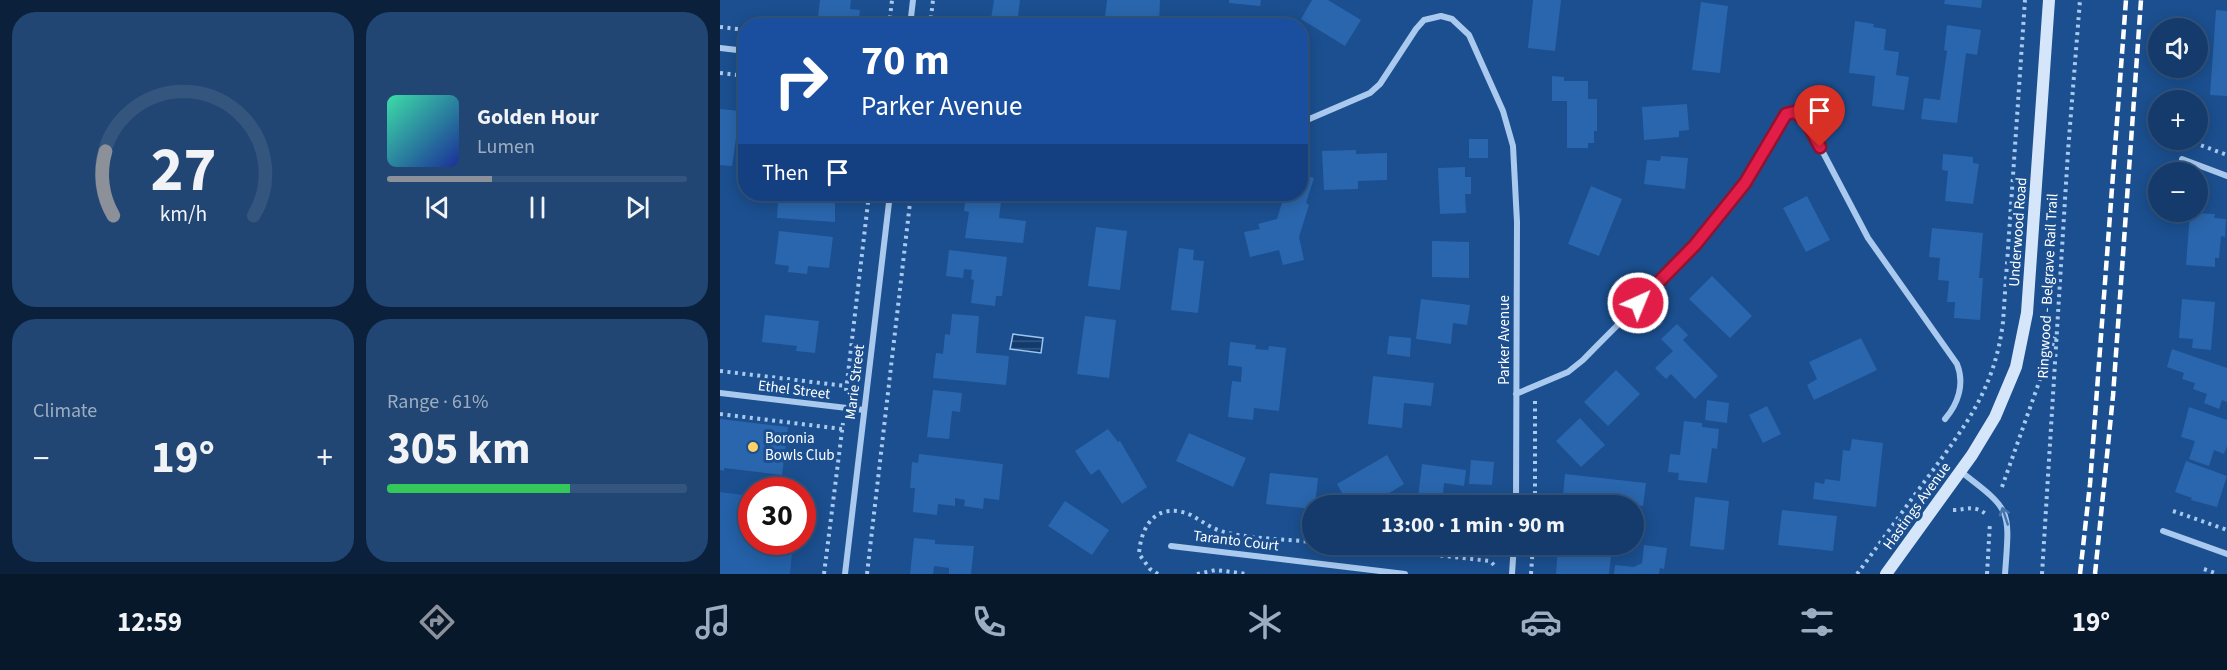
<!DOCTYPE html>
<meta charset="utf-8">
<style>
body{margin:0;font-family:"Source Sans 3",sans-serif;background:#214673;color:#f1f3f6;height:100vh;display:flex;flex-direction:column;font-size:22px;white-space:nowrap}
*{box-sizing:border-box;margin:0}
p{font-size:20px;color:#9dadc1}
.icon{flex:none;width:33px;height:33px;fill:none;stroke:currentColor;stroke-width:2;stroke-linecap:round;stroke-linejoin:round}
.map{position:relative;flex:1;overflow:hidden}
.panel{display:flex;flex-direction:column;gap:12px;padding:12px;background:#0b203b;width:720px}
.panel>*{flex:none}
.hud{position:absolute;left:18px;top:18px;width:570px;height:183px;border-radius:24px;box-shadow:0 3px 15px #0003,0 0 0 2px #33557e;background:#1a4fa0;color:#fff;overflow:hidden}
.fabs{position:absolute;left:1428px;top:18px;display:grid;gap:12px}
.fabs a{display:grid;place-items:center;width:60px;height:60px;border-radius:50%;background:#143b6b;box-shadow:0 3px 15px #0003,0 0 0 2px #33557e;font-size:30px}
.speed{position:absolute;left:18px;top:477px;display:flex;gap:12px;font-size:30px;font-weight:700;text-align:center}
.speed>*{display:grid;place-content:center;width:78px;height:78px;border-radius:50%;background:#143b6b;box-shadow:0 3px 15px #0003,0 0 0 2px #33557e;line-height:1}
.speed .limit{border:9px solid #d22;background:#fff;color:#111}
.pin{position:absolute;display:grid;place-items:center;width:51px;height:51px;color:#fff;margin:-62px -26px;border-radius:50% 50% 50% 0;rotate:-45deg;box-shadow:0 0 6px #0007}
.pin .icon{rotate:45deg}
.me{position:absolute;width:66px;margin:-33px;rotate:44deg;stroke-linejoin:round;filter:drop-shadow(0 0 4px #0008)}
.turn{display:flex;align-items:center;gap:21px;height:126px;padding:0 24px;font-size:27px}
.turn .icon{width:78px;height:78px;stroke-width:2.5}
.turn b{display:block;font-size:42px;line-height:51px}
.then{display:flex;align-items:center;height:57px;padding:0 24px;background:#0003;gap:12px;font-size:22px}
.big{font-size:45px;font-weight:700;line-height:1.1}
.panel .widget{flex:1;display:flex;flex-direction:column;justify-content:center;gap:9px;min-width:0;padding:0 21px;border-radius:24px;background:#214673}
.panel .dial{align-items:center;gap:0}
.dial svg{height:156px;overflow:visible;fill:none;stroke:#33557e;stroke-width:7;stroke-linecap:round;text-anchor:middle}
.dial text{fill:#f1f3f6;stroke:none}
.song{display:flex;align-items:center;gap:18px}
.cover{width:72px;height:72px;border-radius:9px;background:linear-gradient(135deg,hsl(160 70% 55%),hsl(230 70% 35%))}
.played{height:6px;border-radius:3px;background:linear-gradient(90deg,#8c9099 35%,#33557e 35%)}
.keys{display:flex;justify-content:space-around;direction:ltr}
.heat{display:flex;justify-content:space-between;align-items:center;font-size:33px;direction:ltr}
.charge{height:9px;border-radius:4px;background:linear-gradient(90deg,#34c759 61%,#33557e 0)}
.panel .tiles{flex:1;display:grid;gap:12px;grid-template-columns:repeat(2,1fr)}
.trip{position:absolute;left:582px;top:495px;width:342px;height:60px;border-radius:30px;background:#143b6b;box-shadow:0 3px 15px #0003,0 0 0 2px #33557e;font-weight:700;line-height:60px;text-align:center}
.dock{display:flex;height:96px;justify-content:space-around;align-items:center;background:#08182b;color:#9dadc1}
.dock .icon{width:42px;height:42px}
.dock .on{color:#8c9099}
.dock b{font-size:27px;color:#f1f3f6}
main{display:flex;flex:1;min-height:0}
.map>svg:first-child{display:block}
.grass{fill:#2461a8}
.water{fill:url(#water-rules);stroke:#9cc4f0;stroke-width:1.5}
.building{fill:#2a66ad}
.lines{fill:none;stroke-linecap:round;stroke-linejoin:round}
.path{stroke:#a9c9ee;stroke-width:4;stroke-dasharray:3 4.5;stroke-linecap:butt}
.minor{stroke:#a9c9ee;stroke-width:6}
.secondary{stroke:#d6e6fa;stroke-width:12}
.rail{stroke:#fff;stroke-width:4.5;stroke-dasharray:10 4.5;stroke-linecap:butt}
.oneway{stroke:#4674ac}
.route-casing{stroke:#92132f;stroke-width:15}
.route{stroke:#e11d48;stroke-width:10}
.poi-dot{fill:#ffd166;stroke:#1b4f8f;stroke-width:2}
.labels{text-anchor:middle;dominant-baseline:central;stroke-width:6;stroke-linejoin:round;paint-order:stroke}
.street-label{font-size:15px;fill:#fff;stroke:#1b4f8f}
.poi-label{font-size:15px;fill:#fff;stroke:#1b4f8f;text-anchor:start}
</style>
<main>
<section class="panel">
<div class="tiles">
<div class="widget dial"><svg viewBox="0 0 100 80">
<path d="M14 69A42 42 0 1 1 86 69"/>
<path d="M14 69A42 42 0 0 1 10 36" stroke="#8c9099"/>
<text x="50" y="56" font-size="32" font-weight="700">27</text>
<text x="50" y="72" font-size="11">km/h</text>
</svg></div>
<div class="widget">
<div class="song"><i class="cover"></i><div><b>Golden Hour</b><p>Lumen</p></div></div>
<div class="played"></div>
<div class="keys"><svg class="icon" aria-label="previous" viewBox="0 0 24 24"><path d="M18 5L8 12l10 7zM5 5v14"/></svg><svg class="icon" aria-label="pause" viewBox="0 0 24 24"><path d="M8 5v14M16 5v14"/></svg><svg class="icon" aria-label="next" viewBox="0 0 24 24"><path d="M6 5l10 7-10 7zM19 5v14"/></svg></div>
</div>
<div class="widget"><p>Climate</p>
<div class="heat"><a>−</a><b class="big">19°</b><a>+</a></div>
</div>
<div class="widget"><p>Range · 61%</p><b class="big">305 km</b><div class="charge"></div></div>
</div>
</section>
<div class="map">
<svg width="1507" height="574" viewBox="0 0 1507 574">
<defs>
<pattern id="water-rules" width="6" height="5" patternUnits="userSpaceOnUse" patternTransform="scale(1.5)"><rect width="6" height="5" fill="#123a6d"/><path d="M0 2.5h6" fill="none" stroke="#365883"/></pattern>
</defs>
<rect width="100%" height="100%" fill="#1b4f8f"/>
<path class="grass" d="M0,492L31,496L32,542H73L70,574H0Z"/>
<path class="water" d="M293,334L323,338L321,353L290,349Z"/>
<path class="building" d="M100,0H131L130,9L140,10L138,26H97Z
M274,0H300L297,26H254L255,17L271,19Z
M387,0H440L439,26H384Z
M509,0H541L540,6L509,3Z
M592,0H608L641,20L625,46L581,19Z
M813,0H841L835,51L808,48Z
M1225,0H1262L1261,8L1224,4Z
M981,2L1008,6L1000,73L972,70Z
M1496,10L1507,11V96L1490,95Z
M1135,21L1154,24L1153,27L1166,29L1164,50L1179,52L1176,75L1189,77L1184,110L1152,106L1155,76L1129,73Z
M1227,25L1261,30L1257,55L1246,53L1237,123L1201,119L1204,98L1220,100L1227,51L1224,50Z
M832,76L844,77V81H868V99H877V131H874V143H868V148H847V101H832Z
M967,104L969,130L959,131V137L924,140L922,107Z
M0,109L20,111L12,166L0,165Z
M749,139H768V158H749Z
M636,150V154L667,153V180L638,181V189L604,190L602,151Z
M1223,154L1253,157V163L1259,164L1253,204L1225,201L1228,171L1222,170Z
M941,156L968,158L965,189L924,184L927,160L940,161Z
M745,167V177H751V194H745L746,213L720,214L718,168Z
M580,173L594,178L586,203L589,205L579,237L584,260L563,265L559,250L530,257L524,232L540,229L538,224L557,219L564,196L567,197L568,194H580Z
M871,186L902,199L879,256L848,244Z
M69,194H95L94,201L115,202V222L57,218L58,201H74L75,196H69Z
M246,194H282L279,218L306,221L303,243L245,238L249,212L244,211Z
M1087,196L1110,240L1086,252L1063,208Z
M1470,213L1495,214L1494,218L1506,219L1505,237L1501,236L1499,258H1495V267L1466,265Z
M376,227L407,231L400,290L368,286Z
M1212,228L1263,233L1259,278H1263L1260,320L1234,318L1235,302H1227L1229,281L1218,280L1220,258L1209,257Z
M59,231L113,237L109,268L88,266L87,274L68,272L69,266L55,264Z
M712,241L749,242V278L712,277Z
M459,248L474,250L473,260L484,261L478,313L451,310Z
M229,250L287,257L282,296H276L275,306L251,303L254,280L251,279L252,270L244,269L243,278L226,276Z
M992,276L1032,316L1010,338L969,299Z
M701,299L750,305L747,325L733,323L731,344L696,339Z
M1462,299L1495,302L1491,350L1472,348L1473,339L1459,338Z
M232,314L259,316L256,353L289,356L286,385L213,378L216,353L223,354L225,334L230,335Z
M45,315L99,321L95,353L76,351L77,346L42,342Z
M365,316L396,320L389,378L357,374Z
M957,324L968,335L963,340L998,376L975,399L951,374L946,379L935,368L953,351L941,339Z
M669,336L691,338L690,357L667,354Z
M1141,338L1157,370L1094,400L1087,385L1097,379L1089,362Z
M510,342L536,345L535,349L548,350L549,346L566,348L559,411L534,408L533,420L508,417L512,381L521,382L522,367L508,365Z
M1452,349L1507,368V402L1502,400L1499,409L1484,403L1487,394L1473,389L1475,383L1462,379L1464,373L1447,367Z
M896,370L920,394L888,426L864,402Z
M653,376L714,383L711,406L684,403L682,428L648,424Z
M213,390L242,393L240,412L232,411L229,439L207,437Z
M987,400L1009,403L1007,423L985,420Z
M1047,406L1061,434L1043,443L1029,415Z
M1469,407L1507,420V446L1504,454L1494,450L1489,466L1469,459L1475,441L1461,437Z
M860,418L885,445L861,467L836,441Z
M0,419L68,427L62,475L4,468V471L0,470Z
M964,421L982,423V427L999,429L997,449L992,448L987,483L958,480L959,473L948,472L950,454L960,455Z
M388,429L398,442L400,441L427,487L402,504L379,469L371,475L355,451Z
M469,433L526,458L513,487L456,461Z
M1132,439L1163,443L1156,507L1093,499L1095,482L1104,484L1105,479L1120,481L1123,450L1130,451Z
M199,454L283,464L279,500L264,498L263,509L244,506L245,500L235,498V506L218,504L217,515L193,512L195,488H190L192,462L198,463Z
M667,455L684,484L648,506H629L617,484Z
M751,460L774,462L772,485L749,484Z
M1466,461L1507,476L1497,507L1471,500L1472,498L1455,492Z
M702,464L746,470L744,486L724,483L723,494L742,496L741,506H697Z
M550,473L598,478L595,506H592V509L546,504Z
M845,474L926,483L923,506L873,500V506H847L848,496H843Z
M975,497L1009,501L1004,550L970,546Z
M345,501L389,530L372,555L328,526Z
M1062,510L1117,516L1113,551L1058,545Z
M194,538L215,540V544L254,546L251,574H229V568L214,566L213,574H190Z
M924,545L947,548L944,569L940,568L939,574H894L895,565L914,567L922,563Z
M838,546L863,549L862,552L891,556L889,574H836Z"/>
<g class="lines">
<path class="path" d="M169,26L172,0
M210,26L213,0
M0,27L26,30
M0,73L26,76
M1467,140L1507,155
M0,371L126,386
M126,391L149,194
M815,401V506
M0,414L122,429
M1282,487L1335,337
M1233,510C1247,510 1254,504 1267,515
M1453,511L1507,530
M616,544L770,561L774,565
M1484,569L1498,574
M104,574L123,423
M147,574L191,194
M438,574L430,569L419,554C421,524 438,501 471,515C482,521 492,529 504,532C532,539 564,539 592,542
M477,574L496,570L527,574
M811,574L813,544
M1137,574C1161,542 1184,509 1208,477C1246,425 1275,388 1283,322L1305,0
M1267,574L1270,522
M1322,574L1348,151L1360,0"/>
<path class="minor" d="M190,26L193,0
M0,48L26,51
M580,123L650,93L660,84L696,29L704,20L721,16L732,19L749,35L783,111L793,146L797,222L796,506
M1462,159L1507,176
M0,393L144,410
M796,394L848,372L863,360C919,302 988,241 1032,173C1042,156 1054,121 1071,111L1078,113L1086,120L1148,238L1237,364C1245,384 1238,404 1225,419
M1240,471C1292,511 1290,508 1285,574
M1443,531L1507,554
M451,546L685,574
M125,574L170,194
M792,574L794,544"/>
<path class="secondary" d="M1166,574L1252,455L1275,417L1296,367L1307,313L1329,0"/>
<path class="rail" d="M1360,574L1370,484L1406,0
M1375,574L1393,396L1421,0"/>
</g>
<defs><path id="oneway-shaft" d="M-6 0H5M1.5-3L5.5 0L1.5 3" fill="none" stroke-width="1.6" stroke-linecap="round" stroke-linejoin="round" transform="scale(1.5)"/></defs>
<use class="oneway" href="#oneway-shaft" transform="translate(1285 516) rotate(-108)"/>
<g class="lines">
<defs>
<path id="route" d="M918,303L975,245L1025,183L1066,114L1074,112L1086,120L1100,147"/>
</defs>
<use href="#route" class="route-casing"/>
<use href="#route" class="route"/>
</g>
<circle class="poi-dot" cx="33" cy="447" r="6"/>
<g class="labels">
<g class="street-label">
<text transform="translate(1298 232) rotate(-86)">Underwood Road</text>
<text transform="translate(1328 286) rotate(-87)">Ringwood - Belgrave Rail Trail</text>
<text transform="translate(784 340) rotate(-90)">Parker Avenue</text>
<text transform="translate(135 382) rotate(-83)">Marie Street</text>
<text transform="translate(74 390) rotate(7)">Ethel Street</text>
<text transform="translate(1197 506) rotate(-54)">Hastings Avenue</text>
<text transform="translate(516 541) rotate(7)">Taranto Court</text>
</g>
<g class="poi-label">
<text x="45" y="438">Boronia<tspan x="45" dy="17">Bowls Club</tspan></text>
</g>
</g>
</svg>
<div class="fabs">
<a><svg class="icon" aria-label="sound" viewBox="0 0 24 24"><path d="M4 9h4l5-4v14l-5-4H4zM17 9q2 3 0 6"/></svg></a>
<a>+</a>
<a>−</a>
</div>
<div class="speed"><div class="limit">30</div></div>
<div class="pin" style="left:1100px;top:147px;background:#d93025"><svg class="icon" aria-label="arrive" viewBox="0 0 24 24"><path d="M6 21V4h12l-3 4 3 4H6"/></svg></div>
<svg class="me" style="left:918px;top:303px" viewBox="-20 -20 40 40"><circle r="17" fill="#e11d48" stroke="#fff" stroke-width="3"/><path d="M0-11L8 9 0 5-8 9z" fill="#fff"/></svg>
<div class="trip">13:00 · 1 min · 90 m</div>
<div class="hud">
<div class="turn"><svg class="icon" aria-label="right" viewBox="0 0 24 24"><path d="M7 20v-9h11M14 6l5 5-5 5"/></svg><div><b>70 m</b>Parker Avenue</div></div>
<div class="then">Then<svg class="icon" aria-label="arrive" viewBox="0 0 24 24"><path d="M6 21V4h12l-3 4 3 4H6"/></svg></div>
</div>
</div>
</main>
<nav class="dock">
<b>12:59</b>
<svg class="icon on" aria-label="directions" viewBox="0 0 24 24"><path d="M12 3l9 9-9 9-9-9zM9 14v-3h6M13 9l2 2-2 2"/></svg>
<svg class="icon" aria-label="music" viewBox="0 0 24 24"><path d="M9 18V5l10-2v13"/><circle cx="6" cy="18" r="3"/><circle cx="16" cy="16" r="3"/></svg>
<svg class="icon" aria-label="phone" viewBox="0 0 24 24"><path d="M5 4h4l2 5-3 2q2 4 5 5l2-3 5 2v4C11 20 4 13 5 4z"/></svg>
<svg class="icon" aria-label="climate" viewBox="0 0 24 24"><path d="M12 3v18M4 7l16 10M4 17L20 7"/></svg>
<svg class="icon" aria-label="car" viewBox="0 0 24 24"><path d="M5 17H2v-5l4-1 3-4h7l3 4 3 1v5h-3M9 17h6M6 11h13"/><circle cx="7" cy="17" r="2"/><circle cx="17" cy="17" r="2"/></svg>
<svg class="icon" aria-label="filters" viewBox="0 0 24 24"><path d="M4 7h16M4 17h16"/><circle cx="9" cy="7" r="2"/><circle cx="15" cy="17" r="2"/></svg>
<b>19°</b>
</nav>
